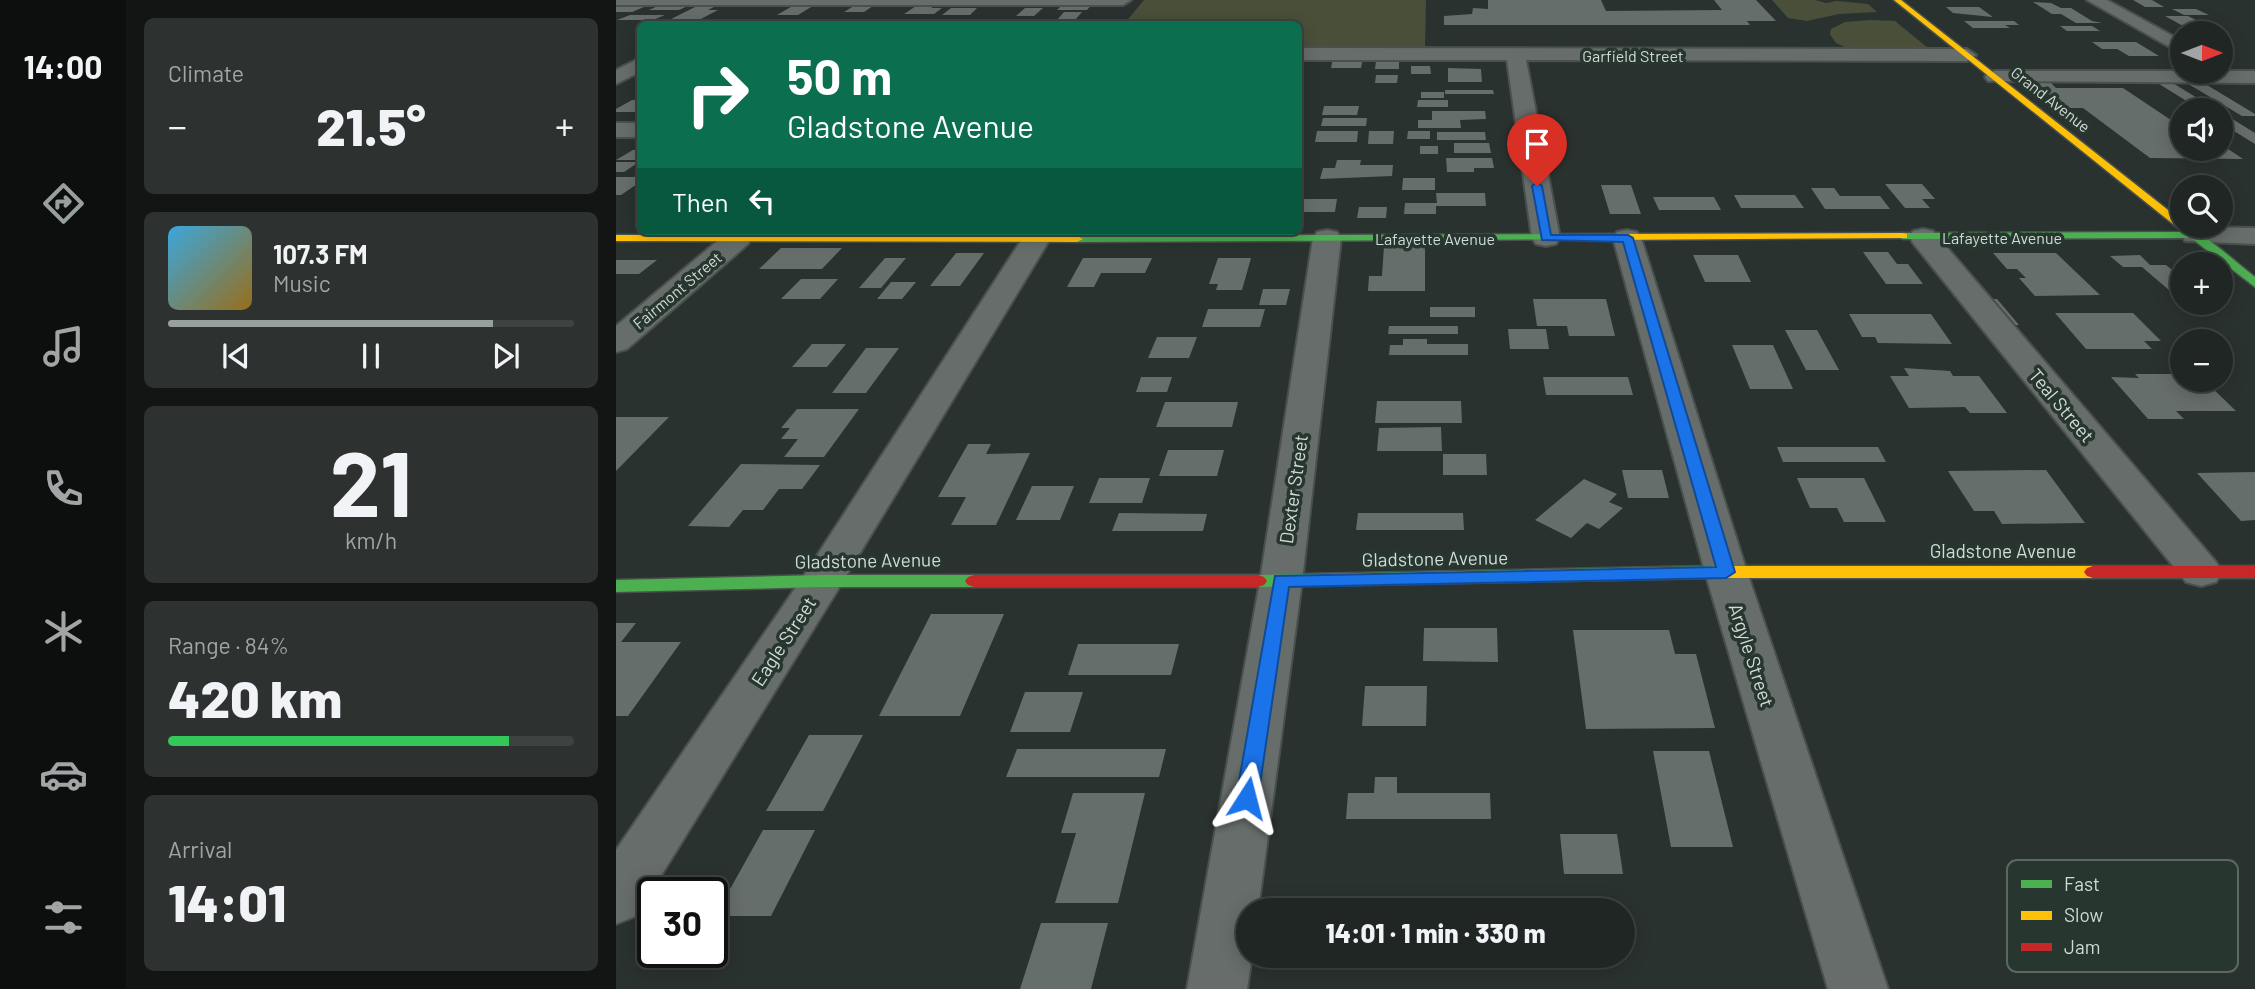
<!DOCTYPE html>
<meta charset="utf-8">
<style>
body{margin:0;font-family:Barlow,sans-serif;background:#2d3230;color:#f1f3f6;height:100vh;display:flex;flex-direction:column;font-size:26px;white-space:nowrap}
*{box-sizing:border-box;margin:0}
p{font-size:23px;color:#a2a5a6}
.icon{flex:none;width:38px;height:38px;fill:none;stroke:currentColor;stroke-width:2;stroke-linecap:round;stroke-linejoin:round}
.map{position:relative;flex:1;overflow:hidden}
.panel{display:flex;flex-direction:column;gap:18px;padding:18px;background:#121513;width:490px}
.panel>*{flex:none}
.hud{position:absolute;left:21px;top:21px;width:665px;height:214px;border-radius:10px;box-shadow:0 4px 18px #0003,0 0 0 2px #3d4341;background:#0b6e4f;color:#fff;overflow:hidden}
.needle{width:46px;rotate:90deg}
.fabs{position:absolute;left:1554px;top:21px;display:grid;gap:14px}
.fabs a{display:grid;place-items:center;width:63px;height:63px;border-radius:50%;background:#202623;box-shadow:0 4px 18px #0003,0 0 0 2px #3d4341;font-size:35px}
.speed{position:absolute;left:21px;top:877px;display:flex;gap:14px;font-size:35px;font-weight:700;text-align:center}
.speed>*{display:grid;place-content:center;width:91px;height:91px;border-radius:50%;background:#202623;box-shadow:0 4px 18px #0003,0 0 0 2px #3d4341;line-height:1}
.speed .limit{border:4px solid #111;border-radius:10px;background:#fff;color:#111}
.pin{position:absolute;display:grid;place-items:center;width:60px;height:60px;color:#fff;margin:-72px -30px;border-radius:50% 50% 50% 0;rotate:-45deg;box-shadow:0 0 7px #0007}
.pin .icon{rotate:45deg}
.me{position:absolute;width:77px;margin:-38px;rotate:9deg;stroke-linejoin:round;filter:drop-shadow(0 0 5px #0008)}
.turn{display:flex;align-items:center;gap:24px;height:147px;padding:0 35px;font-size:32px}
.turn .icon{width:91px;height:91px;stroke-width:2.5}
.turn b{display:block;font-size:49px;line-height:60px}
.then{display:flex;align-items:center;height:66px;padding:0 35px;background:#0003;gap:14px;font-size:26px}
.big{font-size:52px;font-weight:800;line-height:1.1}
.panel .widget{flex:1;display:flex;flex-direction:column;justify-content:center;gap:10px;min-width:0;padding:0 24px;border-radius:10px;background:#2d3230}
.panel .dial{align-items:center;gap:0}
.dial b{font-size:91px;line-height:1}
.song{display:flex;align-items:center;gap:21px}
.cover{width:84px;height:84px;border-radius:10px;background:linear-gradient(135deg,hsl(200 70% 55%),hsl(40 70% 35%))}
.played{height:7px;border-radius:4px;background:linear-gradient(90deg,#97a09c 80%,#3d4341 80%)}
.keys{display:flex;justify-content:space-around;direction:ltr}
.heat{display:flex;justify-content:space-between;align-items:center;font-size:38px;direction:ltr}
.charge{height:10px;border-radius:5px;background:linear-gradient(90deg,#34c759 84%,#3d4341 0)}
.trip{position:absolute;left:620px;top:898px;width:399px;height:70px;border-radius:35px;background:#202623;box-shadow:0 4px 18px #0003,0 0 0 2px #3d4341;font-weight:800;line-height:70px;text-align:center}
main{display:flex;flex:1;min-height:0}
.dock{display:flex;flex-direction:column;width:126px;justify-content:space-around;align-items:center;background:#0d0f0e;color:#a2a5a6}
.dock .icon{width:49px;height:49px}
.dock .active{color:#97a09c}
.dock b{font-size:32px;color:#f1f3f6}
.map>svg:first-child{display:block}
.green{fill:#4a4f39}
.building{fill:#666e6c}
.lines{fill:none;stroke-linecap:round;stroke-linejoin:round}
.street-casing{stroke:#49504d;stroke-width:4}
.fast-casing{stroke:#49504d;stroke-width:3}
.slow-casing{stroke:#49504d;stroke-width:3}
.jam-casing{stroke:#49504d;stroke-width:3}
.street{fill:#676d6a;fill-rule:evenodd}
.fast{fill:#4caf50;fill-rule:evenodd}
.slow{fill:#ffc107;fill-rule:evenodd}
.jam{fill:#c62828;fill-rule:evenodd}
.route{fill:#1a73e8;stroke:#114b97;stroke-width:2}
.labels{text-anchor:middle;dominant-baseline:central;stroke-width:7;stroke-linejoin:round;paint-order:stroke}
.far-street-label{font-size:16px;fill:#d2dbd6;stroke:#27362f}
.street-label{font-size:19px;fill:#d2dbd6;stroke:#27362f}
.key{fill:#27362f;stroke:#5a6861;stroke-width:2}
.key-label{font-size:19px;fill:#d2dbd6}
</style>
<main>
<nav class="dock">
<b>14:00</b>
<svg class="icon active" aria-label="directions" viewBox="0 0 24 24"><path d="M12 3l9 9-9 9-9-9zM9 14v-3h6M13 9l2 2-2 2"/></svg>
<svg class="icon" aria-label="music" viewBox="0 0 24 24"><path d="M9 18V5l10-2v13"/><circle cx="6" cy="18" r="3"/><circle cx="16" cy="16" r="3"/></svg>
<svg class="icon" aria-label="phone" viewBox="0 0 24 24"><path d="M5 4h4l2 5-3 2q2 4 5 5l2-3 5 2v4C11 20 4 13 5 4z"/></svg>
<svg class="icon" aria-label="climate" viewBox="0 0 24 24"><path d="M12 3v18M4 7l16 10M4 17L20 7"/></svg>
<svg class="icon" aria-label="car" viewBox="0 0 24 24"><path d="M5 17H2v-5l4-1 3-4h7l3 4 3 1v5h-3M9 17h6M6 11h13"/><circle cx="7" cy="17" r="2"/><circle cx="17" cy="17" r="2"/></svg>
<svg class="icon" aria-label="filters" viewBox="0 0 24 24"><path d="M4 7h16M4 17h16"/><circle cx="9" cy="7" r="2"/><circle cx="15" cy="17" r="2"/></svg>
</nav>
<section class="panel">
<div class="widget"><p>Climate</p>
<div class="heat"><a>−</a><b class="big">21.5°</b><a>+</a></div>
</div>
<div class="widget">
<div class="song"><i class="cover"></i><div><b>107.3 FM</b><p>Music</p></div></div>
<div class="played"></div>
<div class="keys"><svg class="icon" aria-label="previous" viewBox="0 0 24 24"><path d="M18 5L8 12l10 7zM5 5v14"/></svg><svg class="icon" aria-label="pause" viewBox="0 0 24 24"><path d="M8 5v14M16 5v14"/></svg><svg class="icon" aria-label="next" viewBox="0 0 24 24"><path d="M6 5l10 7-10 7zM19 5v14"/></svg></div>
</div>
<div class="widget dial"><b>21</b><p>km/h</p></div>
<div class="widget"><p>Range · 84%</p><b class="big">420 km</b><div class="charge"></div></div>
<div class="widget"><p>Arrival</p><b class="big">14:01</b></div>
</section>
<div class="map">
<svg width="1639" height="989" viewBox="0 0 1639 989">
<rect width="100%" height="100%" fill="#2a322f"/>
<path class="green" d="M528,0H810L809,48L683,49L682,24H508Z
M1156,0H1199L1210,3L1221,1L1252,4L1261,12L1223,14L1191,21L1172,18Z
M1254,20L1279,21L1312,48H1231L1220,43L1214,34L1215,29L1229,22Z"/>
<path class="building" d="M872,0H985L990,11L1106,10L1098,0H1140L1160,21H1131L1134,25H828V16L856,14L857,8L872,9Z
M1517,0H1536L1548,7H1529Z
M1417,2L1435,3L1445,8H1455L1476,21L1486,23H1460L1445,14H1436Z
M448,3H477L471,10H441Z
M180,4H200L182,15H161Z
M241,4H260L248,12H228Z
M44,5H74L63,10H33Z
M81,6H100L92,10H102L81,21H51Z
M300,6H318L315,8H326L318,14H288Z
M0,7H28L16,12H0Z
M1330,7H1363L1377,17L1337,13Z
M335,8H361L354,15H326Z
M409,8H427L418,16H400Z
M1556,9H1580L1593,15H1568Z
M448,12H466L459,20H441Z
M14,15H49L37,20H1Z
M1549,16H1572L1592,26H1567Z
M1348,21H1398L1403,25H1389L1394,28H1357Z
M1444,26H1476L1484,31H1451Z
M1476,42H1520L1543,56H1513L1501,49H1486Z
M717,58H747L745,68H715Z
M760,61H783V69H759Z
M795,66H814L815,74H795Z
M832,68L865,69L866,82H832Z
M760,75H782L781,83H759Z
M1540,82H1555L1601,110H1585Z
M1569,82H1586L1639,114V116H1626Z
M1418,83H1435L1440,88H1507L1555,120H1566V149H1605V144L1627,159L1534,158L1467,108H1450Z
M829,90H877L878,94H829Z
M805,92H828V98H805Z
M16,100H24V109L20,112H0V109Z
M802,100H832V107H801Z
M708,106H743L741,115H706Z
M816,111H869L870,119L844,120L845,128H802V120H816Z
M1605,112L1639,133V144L1605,123Z
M707,118H751L750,126H705Z
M701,131H742L741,142H699Z
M753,131H778L777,144H752Z
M792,131H814V139H791Z
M821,132H869L870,140H821Z
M838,143H873L875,153H838Z
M804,146H822V154H804Z
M17,150H24V160H0Z
M830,158H876L878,168H858V172H831Z
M721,160H745L744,165H777L776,176L704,179L707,168H719Z
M0,162H23L8,172H0Z
M0,177H24V182L5,195H0Z
M787,178H819V190H786Z
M1269,184H1306L1319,199H1306L1314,208H1289Z
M985,185H1015L1025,214H994Z
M1195,188H1218L1224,196H1264L1274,209H1209Z
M820,193H869L870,206H820V214H788L789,203H821Z
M1118,195H1179L1188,208H1125Z
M1037,197H1098L1105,210H1043Z
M682,199H721L719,212H682Z
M743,207H771L770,218H741Z
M768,246H809V291H752L753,276H766Z
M165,248H226L206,269H143Z
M1247,252H1272L1281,264H1292L1307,284H1270Z
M340,253H368L344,286H314Z
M1377,253H1440L1484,295L1419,296L1403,278H1410L1401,269H1391Z
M1077,255H1122L1135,282H1089Z
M1524,255L1534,265H1550L1566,278V296H1560L1526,267H1507L1494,256Z
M269,258H290L265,288H243Z
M467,258H536L529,273H485L478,287H451Z
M602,258H635L626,290H600L602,284H593Z
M0,260H41L23,274H0Z
M185,279H222L204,299H165Z
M275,282H300L286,299H261Z
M647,289H674L670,305H643Z
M917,299H990L999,336H953L951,326H921Z
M1345,299H1381L1403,325H1366Z
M814,307H859V317H814Z
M592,309H649L644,327H586Z
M1439,313H1517L1545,341H1528L1536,349H1470Z
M1233,314H1315L1336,344L1262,343L1259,337H1246Z
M773,326H842V334H772Z
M892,329H930L933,349H894Z
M1169,330H1201L1223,370H1190Z
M541,337H581L573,358H532Z
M787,339H811V344H852V355H773L774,345H787Z
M196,344H230L211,367H176Z
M1116,345H1157L1177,389H1134Z
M250,348H283L250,393H216Z
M1288,368L1334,371L1337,376H1363L1391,413H1354L1349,407L1293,408L1274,376H1293Z
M1519,374H1566V380H1588L1620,411H1560L1568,419H1532L1495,377L1523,378Z
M525,377H556L551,392H520Z
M927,377H1012L1017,395H930Z
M761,401H845L846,423H759Z
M549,402H622L616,427H540Z
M181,409H243L208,457H168L182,439H165L174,428H165Z
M0,417H53L0,471Z
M825,427L826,451H761L763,428Z
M352,444H375L370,454L414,453L380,525H335L350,497H322Z
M1161,447H1262L1270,462H1167Z
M552,450H608L601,476H543Z
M827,454H870L871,475H827Z
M125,464L204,465L186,489H163L147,510H127L113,527L72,526Z
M1006,470H1046L1053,498H1012Z
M1430,470L1469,523L1386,524L1378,511H1358L1332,471Z
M1639,472V520L1625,521L1581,473Z
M483,478H534L526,503H473Z
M1181,478H1248L1270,522H1228L1221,508H1194Z
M968,479L1001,494L993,502L1007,508L983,529L971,523L955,538L919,520Z
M416,486H458L444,520H400Z
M503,513L591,514L587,531H496Z
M742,513H847L848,530H740Z
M315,614H388L344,716H263Z
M0,623H20L5,642H65L12,716H0Z
M808,628H881L882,662L807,661Z
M957,630H1053L1059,654H1080L1099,728L970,729Z
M462,644H563L555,675H452Z
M749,686H811L810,726H746Z
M409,692H467L454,732H394Z
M193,735H247L207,811H150Z
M401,749H550L543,777H390Z
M1037,751H1093L1117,847H1055Z
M759,777H781V793H874L875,819H730L732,793H758Z
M457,793H529L502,903H439L460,833H445Z
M147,830H199L155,916H99Z
M944,834H1001L1007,874H948Z
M425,923H492L475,989H404Z
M725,956H883V966H724Z"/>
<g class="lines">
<defs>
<path id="street" d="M0,0H515L507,5H0Z
M1471,0H1491L1566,41V54Z
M682,48L1351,49L1360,55L1351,61L910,60L944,238L940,244L930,246L920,244L916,238L891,60H682Z
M24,58V72L0,84V70Z
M1379,71H1639V83L1372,81L1369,77L1372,73Z
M0,123H24V137H0Z
M1579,227L1639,228V244L1569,241L1566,235L1569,229Z
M1307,229L1317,231L1600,562L1606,572L1600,582L1585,586L1570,582L1297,243L1294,237L1297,231Z
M711,230L721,232L725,238L686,581L642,910H632V956H636L631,989H571L644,581L697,238L701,232Z
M1011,230L1021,232L1025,238L1131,572L1272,989H1212L1089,572L997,238L1001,232Z
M126,231L132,232L136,238L132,244L11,349L0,352V326L112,232Z
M420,231L430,233L434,239L221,591L20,916L0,924V850L191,571L406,239L410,233Z"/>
<path id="fast" d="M1566,223V226C1581,226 1624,266 1639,277V287L1575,238L1287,239L1281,236L1287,233L1567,232L1561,226Z
M993,234L999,237L997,239L461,242L455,239L461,236Z
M1097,566L1103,568L1106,572L1103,576L1097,578L642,587L636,585L633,581L636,577L642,575Z
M206,575H358L364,577L367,581L364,585L358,587H206L0,592V580Z"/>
<path id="slow" d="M1278,0H1285L1566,221V226H1571L1570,228H1562Z
M1287,233L1291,234V238L993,240L987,237L993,234Z
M0,235L461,236L467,239L461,242L0,241Z
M1097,566H1477L1483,568L1486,572L1483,576L1477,578H1097L1091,576L1088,572L1091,568Z"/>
<path id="jam" d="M1477,566H1639V578H1477L1471,576L1468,572L1471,568Z
M358,575H642L648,577L651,581L648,585L642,587H358L352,585L349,581L352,577Z"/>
</defs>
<use href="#street" class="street-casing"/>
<use href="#fast" class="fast-casing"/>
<use href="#slow" class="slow-casing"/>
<use href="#jam" class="jam-casing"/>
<use href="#street" class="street"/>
<use href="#fast" class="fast"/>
<use href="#slow" class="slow"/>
<use href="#jam" class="jam"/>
</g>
<path class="route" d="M921,182L926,186L935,235H1012L1017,238L1119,572L1110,578L673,587L642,798L638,805L631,808L623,805L620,798L659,576L1100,567L1007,242L926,240L916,186Z"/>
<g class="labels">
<g class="far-street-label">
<text x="1017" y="55">Garfield Street</text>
<text transform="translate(1435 99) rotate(38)">Grand Avenue</text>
<text x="1386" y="237">Lafayette Avenue</text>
<text x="819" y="238">Lafayette Avenue</text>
<text transform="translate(61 290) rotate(-40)">Fairmont Street</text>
</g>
<g class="street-label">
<text transform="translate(1446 405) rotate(50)">Teal Street</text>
<text transform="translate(677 489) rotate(-82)">Dexter Street</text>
<text x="1387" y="550">Gladstone Avenue</text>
<text transform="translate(819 558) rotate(-1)">Gladstone Avenue</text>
<text transform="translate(252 560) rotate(-1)">Gladstone Avenue</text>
<text transform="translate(167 641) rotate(-57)">Eagle Street</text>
<text transform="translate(1136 655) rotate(72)">Argyle Street</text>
</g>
</g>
<rect x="1391" y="860" width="231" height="112" rx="10" class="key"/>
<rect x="1405" y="880" width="31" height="8" fill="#4caf50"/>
<rect x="1405" y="911" width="31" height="9" fill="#ffc107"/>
<rect x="1405" y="943" width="31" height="8" fill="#c62828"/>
<g class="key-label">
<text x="1448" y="891">Fast</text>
<text x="1448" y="922">Slow</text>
<text x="1448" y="954">Jam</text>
</g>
</svg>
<div class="fabs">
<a><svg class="needle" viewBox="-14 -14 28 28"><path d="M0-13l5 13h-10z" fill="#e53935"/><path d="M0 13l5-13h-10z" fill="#a2a5a6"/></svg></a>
<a><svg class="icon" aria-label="sound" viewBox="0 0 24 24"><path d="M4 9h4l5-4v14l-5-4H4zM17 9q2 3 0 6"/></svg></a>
<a><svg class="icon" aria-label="search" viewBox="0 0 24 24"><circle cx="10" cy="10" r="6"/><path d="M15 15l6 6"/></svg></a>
<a>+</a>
<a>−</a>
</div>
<div class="speed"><div class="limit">30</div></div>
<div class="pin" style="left:921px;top:186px;background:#d93025"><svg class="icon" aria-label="arrive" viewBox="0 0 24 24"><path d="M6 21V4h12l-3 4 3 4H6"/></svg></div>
<svg class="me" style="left:631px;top:798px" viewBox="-20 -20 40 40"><path d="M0-17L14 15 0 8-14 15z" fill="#1a73e8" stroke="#fff" stroke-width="4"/></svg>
<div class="trip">14:01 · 1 min · 330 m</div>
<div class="hud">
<div class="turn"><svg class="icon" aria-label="right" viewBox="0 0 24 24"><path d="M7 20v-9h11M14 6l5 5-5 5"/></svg><div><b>50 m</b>Gladstone Avenue</div></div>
<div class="then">Then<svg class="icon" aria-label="left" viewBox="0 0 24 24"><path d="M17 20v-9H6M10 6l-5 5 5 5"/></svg></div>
</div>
</div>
</main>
